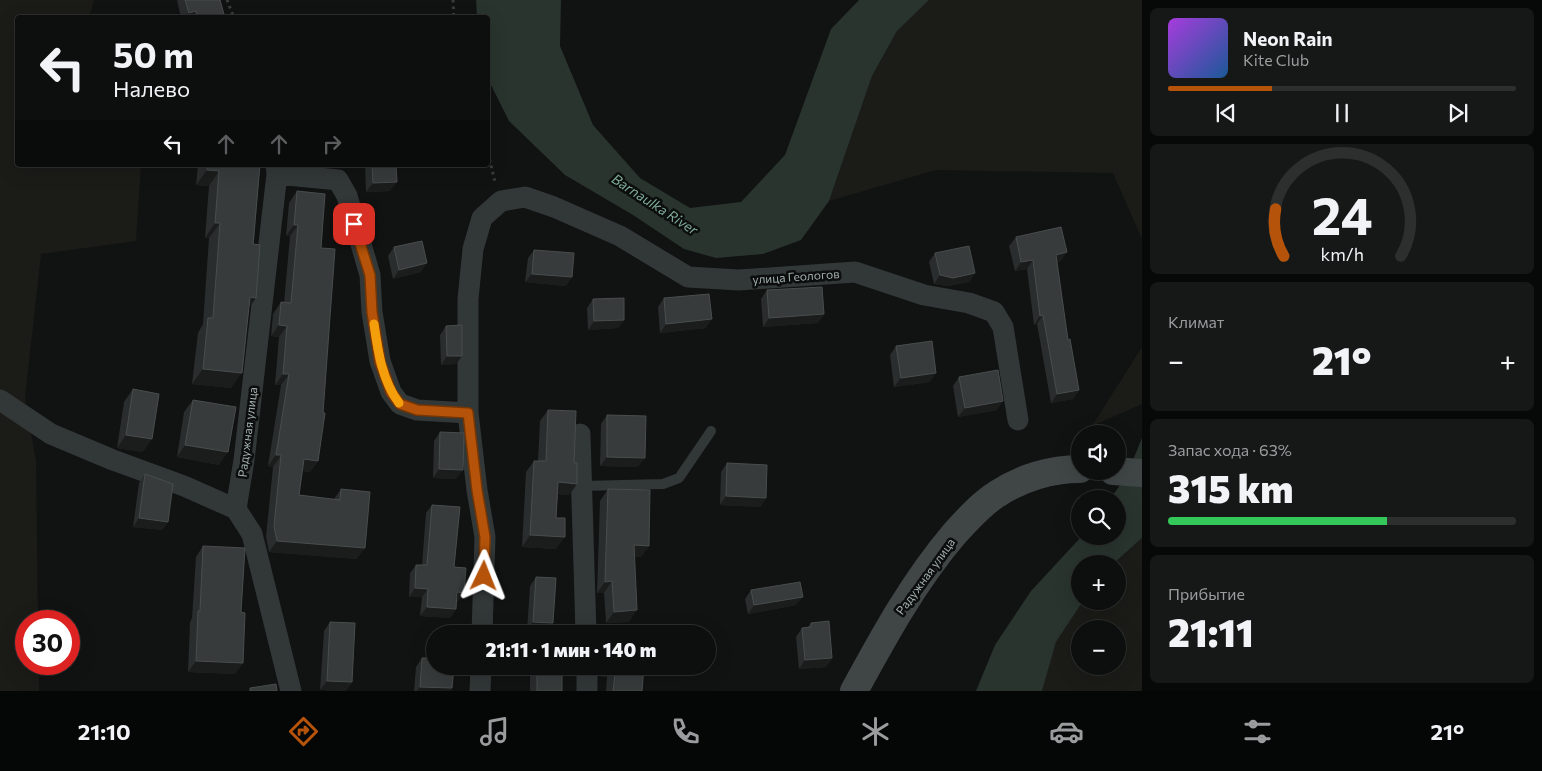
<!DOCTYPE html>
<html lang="ru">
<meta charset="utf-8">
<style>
body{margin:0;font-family:Commissioner,sans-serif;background:#161717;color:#f1f3f6;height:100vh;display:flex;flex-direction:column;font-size:19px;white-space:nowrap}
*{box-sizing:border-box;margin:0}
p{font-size:16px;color:#9a9c9e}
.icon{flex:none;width:28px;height:28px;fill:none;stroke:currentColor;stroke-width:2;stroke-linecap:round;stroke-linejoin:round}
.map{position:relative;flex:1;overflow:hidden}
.drawer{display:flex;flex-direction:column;gap:8px;padding:8px;background:#070808;width:400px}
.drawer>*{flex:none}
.banner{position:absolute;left:15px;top:15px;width:475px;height:152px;border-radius:5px;box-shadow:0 5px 20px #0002,0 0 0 1px #2d2e2e;background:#0d0e0e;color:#f1f3f6;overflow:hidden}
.fabs{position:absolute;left:1071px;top:425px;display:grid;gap:10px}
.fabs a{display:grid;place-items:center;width:55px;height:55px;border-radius:50%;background:#0d0e0e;box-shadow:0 5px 20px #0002,0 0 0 1px #2d2e2e;font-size:25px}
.speed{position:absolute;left:15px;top:610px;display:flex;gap:10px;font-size:25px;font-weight:700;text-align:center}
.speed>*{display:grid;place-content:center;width:65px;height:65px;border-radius:50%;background:#0d0e0e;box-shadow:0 5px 20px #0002,0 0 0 1px #2d2e2e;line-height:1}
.speed .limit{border:8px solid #d22;background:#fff;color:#111}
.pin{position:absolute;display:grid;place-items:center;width:42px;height:42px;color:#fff;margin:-21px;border-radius:10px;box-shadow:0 2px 8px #0006}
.me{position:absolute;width:55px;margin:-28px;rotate:2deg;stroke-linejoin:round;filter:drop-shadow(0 0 4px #0008)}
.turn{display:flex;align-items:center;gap:18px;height:105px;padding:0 15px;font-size:22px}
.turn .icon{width:65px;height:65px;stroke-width:2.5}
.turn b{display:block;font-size:35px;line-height:42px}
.lanes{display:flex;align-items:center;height:48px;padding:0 15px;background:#0003;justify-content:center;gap:25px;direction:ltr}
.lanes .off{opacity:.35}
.big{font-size:38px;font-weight:800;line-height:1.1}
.drawer .card{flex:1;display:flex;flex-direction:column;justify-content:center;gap:8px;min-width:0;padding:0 18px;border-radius:8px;background:#161717}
.drawer .dial{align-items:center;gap:0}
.dial svg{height:130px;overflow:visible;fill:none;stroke:#2d2e2e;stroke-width:7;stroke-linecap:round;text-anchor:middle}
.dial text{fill:#f1f3f6;stroke:none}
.song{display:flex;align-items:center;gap:15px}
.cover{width:60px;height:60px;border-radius:8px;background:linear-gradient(135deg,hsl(280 70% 55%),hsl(210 70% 35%))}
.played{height:5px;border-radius:2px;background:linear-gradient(90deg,#b45309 30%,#2d2e2e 30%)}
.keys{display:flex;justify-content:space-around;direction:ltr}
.heat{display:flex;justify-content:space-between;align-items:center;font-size:28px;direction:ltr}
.charge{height:8px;border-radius:4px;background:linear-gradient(90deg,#34c759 63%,#2d2e2e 0)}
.trip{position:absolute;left:426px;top:625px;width:290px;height:50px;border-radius:25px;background:#0d0e0e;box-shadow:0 5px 20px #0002,0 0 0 1px #2d2e2e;font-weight:800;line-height:50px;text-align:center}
.tabs{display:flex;height:80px;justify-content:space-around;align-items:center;background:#050606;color:#9a9c9e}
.tabs .icon{width:35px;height:35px}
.tabs .current{color:#b45309}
.tabs b{font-size:22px;color:#f1f3f6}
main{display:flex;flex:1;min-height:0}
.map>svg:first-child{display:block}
.green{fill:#1b1c18;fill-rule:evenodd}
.water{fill:#29342f}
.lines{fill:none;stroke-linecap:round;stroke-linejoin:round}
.path{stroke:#383d3d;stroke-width:3;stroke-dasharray:2.5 4;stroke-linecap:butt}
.service{stroke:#323737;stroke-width:10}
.minor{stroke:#323737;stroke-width:21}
.secondary{stroke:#404646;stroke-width:28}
.wall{fill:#2a2d2d}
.shaded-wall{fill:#1b1c1c}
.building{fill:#373b3b;stroke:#484e4d}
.route-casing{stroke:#753606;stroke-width:12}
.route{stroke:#b45309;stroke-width:9}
.slow{stroke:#f59e0b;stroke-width:9}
.labels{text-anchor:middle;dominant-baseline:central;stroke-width:5;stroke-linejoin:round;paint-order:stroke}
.street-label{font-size:12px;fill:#a3b1af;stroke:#0c0d0d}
.water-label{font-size:14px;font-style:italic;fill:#7daa98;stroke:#0c0d0d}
</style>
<main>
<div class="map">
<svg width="1142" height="691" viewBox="0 0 1142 691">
<rect width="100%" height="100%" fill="#111212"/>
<path class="green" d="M0,0H94L90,15L92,17L18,18V165H141L136,241L41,254L25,398L36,461L38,621H26V664H39V691H0Z
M929,0H1142V239L1113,173L936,170L829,201L872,76L897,31Z
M1142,347V404L1092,426Z
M1142,538V691H1042L1056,642L1083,601H1118V564H1113ZM1080,629H1118V666H1080Z"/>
<path class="water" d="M476,0H561L560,46L593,125L640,178L690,208L741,202L785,155L831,29L859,0H929L897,31L872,76L829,201L801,240L763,254L716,258L684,249L633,215L565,175L509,121L488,79V18L477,17Z
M1142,438V538L1113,564H1080V601H1083L1056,642L1042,691H976L995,645L1031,591L1082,536H1118V499H1110L1126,477Z"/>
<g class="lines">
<path class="path" d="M227,0L234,18
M453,0L454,18
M488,153L495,182"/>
<path class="service" d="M582,486L663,484L679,478L711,431"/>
<path class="minor" d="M276,165L277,174L244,460L236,509L252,534L291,691
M277,174L338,180L347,196L370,275L372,312L380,361L391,392L400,404L417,410L468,413
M0,400L51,434L113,460L184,486L236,509
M580,434L586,634
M482,634L485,537L477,490L468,413V299L473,249L482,218L501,201L525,197L554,207L620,236L688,277L739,280L855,272L924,295L969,303L994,312L1003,327L1018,420
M587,666V691
M480,691L481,666"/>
<path class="secondary" d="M1113,471L1142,473
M854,691C884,636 914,581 955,533C968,519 981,504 997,494C1021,478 1051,469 1080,469"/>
</g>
<path class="wall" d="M177,0H220L225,18H181Z
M198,165H260L249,307L231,388L192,384L198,333L203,324L209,238H205L209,186L196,185Z
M365,165H396L390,191L366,192Z
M297,191L321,248L318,461L310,472L302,471L299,495L334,499L341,489L357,559L269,552L266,537L273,467L268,466L281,385H275L279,337L271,336L273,314L281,302L284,303L290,236H286L289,203Z
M1016,237L1061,261L1057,262L1068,340L1079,390L1073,399L1051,403L1037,324L1034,325L1027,269L1015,271L1009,246Z
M394,247L421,272L393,279L388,256Z
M534,250L566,286L525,282L528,258Z
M935,253L975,273L969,282L947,286L934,284L929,262Z
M767,290L824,314L818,323L763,327L761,299Z
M664,298L706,328L660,333L658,307Z
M593,299L624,320L618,328L588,330L587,308Z
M446,326L462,356L456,364L441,365L440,335Z
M896,346L930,382L894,387L890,355Z
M959,377L997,410L958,417L953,386Z
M133,389L143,452L117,448L124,402Z
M193,400L219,465L177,457L184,412Z
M548,410L574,463L577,484L569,495L558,494L556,518V549L522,547L526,472L534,461H538L540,421Z
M607,415L638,467L600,466L601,424Z
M440,432L456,479L433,478L434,441Z
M727,463L766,498L760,507L720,505L721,472Z
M145,474L168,522L162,530L133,527L139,483Z
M608,489L649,546L641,557H634L629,622L606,623L604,593H597L600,501Z
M432,505L454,567L458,602H456V609L450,618L420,616L422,597H409L410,573L416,565H422L426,513Z
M203,546L241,612L243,663L235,674L188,672L190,622L192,618L196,557Z
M536,577L547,632L527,631L530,586Z
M751,590L796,605L748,614L745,599Z
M330,622L352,682L346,691L320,690L324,631Z
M811,623L832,658L826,667L799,669L796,637L802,628H807Z
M422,658L451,691H414L416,667Z
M530,666H562V691H530Z
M599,666H644L642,691H606L607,677L600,676Z"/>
<path class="shaded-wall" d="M196,11L192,18H186L189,13Z
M207,170L219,171L209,186L196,185Z
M397,182L390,191L366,192L373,183Z
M215,223H220L209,238H205Z
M294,225H298L290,236H286Z
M1067,252L1061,261L1050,264L1056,255Z
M1033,260L1027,269L1015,271L1021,262Z
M427,263L421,272L393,279L399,270Z
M975,273L969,282L947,286L934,284L940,275Z
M532,274L572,277L566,286L525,282Z
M250,297L256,298L246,312Z
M824,314L818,323L763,327L769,318Z
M1043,315L1037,324L1034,325L1040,316Z
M712,319L706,328L660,333L666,324Z
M624,320L618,328L588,330L594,321Z
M279,325L287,326L279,337L271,336Z
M447,356H462L456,364L441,365Z
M203,369L242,373L231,388L192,384Z
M936,373L930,382L894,387L901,378Z
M283,374H289L281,385H275Z
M1079,390L1073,399L1051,403L1057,394Z
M1003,401L997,410L958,417L965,408Z
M126,435L152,439L143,452L117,448Z
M185,445L228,452L219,465L177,457Z
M276,455H281L273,467L268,466Z
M607,457L645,458L638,467L600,466Z
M304,459L318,461L310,472L296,470Z
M439,469L463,470L456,479L433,478Z
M558,482L577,484L569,495L550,494Z
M726,496L766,498L760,507L720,505Z
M139,518L168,522L162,530L133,527Z
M530,535L565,537L556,549L522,547Z
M277,541L365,548L357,559L269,552Z
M634,545L649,546L641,557H626Z
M612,581L604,593H597L605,582Z
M415,588L428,589L422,597H409Z
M457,592L464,593L458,602L451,601Z
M803,597L796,605L748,614L754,605Z
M427,607L456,609L450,618L420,616Z
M637,610L629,622L606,623L614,612Z
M533,622L553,623L547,632L527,631Z
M832,658L826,667L799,669L805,660Z
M196,661L243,663L235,674L188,672Z
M607,666H615L607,677L600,676Z
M327,681L352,682L346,691L320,690Z
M420,687L452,688L451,691H417Z"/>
<path class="building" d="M185,0H220L225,18H198L196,11L189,13Z
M207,165H260L253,244L260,245L256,298L250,297L242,373L203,369L208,318H213L220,223H215L219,171L207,170Z
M372,165H396L397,182L373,183Z
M297,191L325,194L321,248L335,249L323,413H325L318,461L304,459L299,495L340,500L341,489L370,492L365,548L277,541L274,526L281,455H276L289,374H283L287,326L279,325L281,302L291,303L298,225H294Z
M1061,227L1067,252L1056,255L1068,340L1070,339L1079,390L1057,394L1043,315L1040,316L1033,260L1021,262L1016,237Z
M422,241L427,263L399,270L394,247Z
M969,246L975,273L953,278L940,275L935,253Z
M534,250L574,253L572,277L532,274Z
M822,287L824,314L769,318L767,290Z
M709,294L712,319L666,324L664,298Z
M624,298V320L594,321L593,299Z
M462,325V356H447L446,326Z
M932,341L936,373L901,378L896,346Z
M998,370L1003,401L965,408L959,377Z
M133,389L159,394L152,439L126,435Z
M193,400L236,407L228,452L185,445Z
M548,410L576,411L574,463H577V484L558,482L556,518H565V537L530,535L534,461H546Z
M607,415L646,416L645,458L607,457Z
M440,432L464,433L463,470L439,469Z
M727,463L767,465L766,498L726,496Z
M145,474L173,484L168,522L139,518Z
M608,489L650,490L649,546L634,545L637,610L614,612L612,581L605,582Z
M432,505L460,507L454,567L466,568L464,593L457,592L456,609L427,607L428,589L415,588L416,565H427Z
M203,546L245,548L241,612L245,613L243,663L196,661L198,611H200Z
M536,577L556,578L553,623L533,622Z
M800,582L803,597L754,605L751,590Z
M829,621L832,658L805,660L802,628L811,627V623Z
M330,622L355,623L352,682L327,681Z
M422,658H435V666H454L452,688L420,687Z
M537,666H562V691H537Z
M616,666H644L642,691H613Z
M276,684L277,691H250V688Z"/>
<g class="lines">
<defs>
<path id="route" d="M354,224L370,275L372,312L380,362L391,392L400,404L417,410L468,413L477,490L485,537L484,576"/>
</defs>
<use href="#route" class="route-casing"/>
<use href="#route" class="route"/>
<path class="slow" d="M374,324C378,352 382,380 399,403"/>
</g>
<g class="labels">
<g class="street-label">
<text transform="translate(796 276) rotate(-4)">улица Геологов</text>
<text transform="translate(247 432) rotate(-83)">Радужная улица</text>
<text transform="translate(925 576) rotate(-54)">Радужная улица</text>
</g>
<g class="water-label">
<text transform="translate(655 204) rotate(33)">Barnaulka River</text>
</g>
</g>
</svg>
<div class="fabs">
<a><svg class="icon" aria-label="sound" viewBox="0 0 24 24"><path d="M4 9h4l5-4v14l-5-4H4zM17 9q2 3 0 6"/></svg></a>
<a><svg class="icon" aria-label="search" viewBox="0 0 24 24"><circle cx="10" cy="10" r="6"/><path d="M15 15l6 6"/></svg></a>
<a>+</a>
<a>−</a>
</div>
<div class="speed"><div class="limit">30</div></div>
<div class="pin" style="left:354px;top:224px;background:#d93025"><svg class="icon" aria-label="arrive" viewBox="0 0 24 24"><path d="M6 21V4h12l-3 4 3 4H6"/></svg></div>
<svg class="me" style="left:484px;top:576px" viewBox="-20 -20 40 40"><path d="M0-17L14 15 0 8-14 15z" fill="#b45309" stroke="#fff" stroke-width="4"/></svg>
<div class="trip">21:11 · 1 мин · 140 m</div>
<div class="banner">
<div class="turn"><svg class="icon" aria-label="left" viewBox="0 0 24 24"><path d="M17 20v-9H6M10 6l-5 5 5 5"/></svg><div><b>50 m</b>Налево</div></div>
<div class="lanes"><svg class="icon" aria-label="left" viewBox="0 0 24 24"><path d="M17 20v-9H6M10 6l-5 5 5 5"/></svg><svg class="icon off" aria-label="ahead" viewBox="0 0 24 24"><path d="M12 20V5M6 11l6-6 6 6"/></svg><svg class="icon off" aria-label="ahead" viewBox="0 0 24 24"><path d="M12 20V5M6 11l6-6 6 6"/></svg><svg class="icon off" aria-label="right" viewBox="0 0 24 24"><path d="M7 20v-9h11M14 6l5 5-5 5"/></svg></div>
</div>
</div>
<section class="drawer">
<div class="card">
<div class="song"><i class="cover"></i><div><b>Neon Rain</b><p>Kite Club</p></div></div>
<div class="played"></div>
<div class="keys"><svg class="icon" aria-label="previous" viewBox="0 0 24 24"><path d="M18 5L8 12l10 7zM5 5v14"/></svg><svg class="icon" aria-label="pause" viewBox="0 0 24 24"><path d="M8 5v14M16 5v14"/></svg><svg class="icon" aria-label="next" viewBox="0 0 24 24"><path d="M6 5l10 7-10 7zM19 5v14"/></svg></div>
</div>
<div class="card dial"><svg viewBox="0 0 100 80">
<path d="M14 69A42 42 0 1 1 86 69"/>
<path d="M14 69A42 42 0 0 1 9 40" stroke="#b45309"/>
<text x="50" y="56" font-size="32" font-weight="700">24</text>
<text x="50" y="72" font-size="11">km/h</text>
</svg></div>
<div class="card"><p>Климат</p>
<div class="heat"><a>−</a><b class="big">21°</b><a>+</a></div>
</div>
<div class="card"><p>Запас хода · 63%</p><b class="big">315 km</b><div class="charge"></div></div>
<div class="card"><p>Прибытие</p><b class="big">21:11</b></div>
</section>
</main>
<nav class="tabs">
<b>21:10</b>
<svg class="icon current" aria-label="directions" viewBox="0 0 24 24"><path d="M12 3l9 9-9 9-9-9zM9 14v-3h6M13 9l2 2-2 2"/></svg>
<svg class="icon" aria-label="music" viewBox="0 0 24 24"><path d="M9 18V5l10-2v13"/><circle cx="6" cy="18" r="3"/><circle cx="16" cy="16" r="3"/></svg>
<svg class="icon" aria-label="phone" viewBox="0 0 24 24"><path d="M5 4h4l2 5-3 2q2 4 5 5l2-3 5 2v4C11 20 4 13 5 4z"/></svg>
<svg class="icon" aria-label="climate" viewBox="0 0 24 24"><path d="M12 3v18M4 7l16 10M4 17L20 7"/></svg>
<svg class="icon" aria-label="car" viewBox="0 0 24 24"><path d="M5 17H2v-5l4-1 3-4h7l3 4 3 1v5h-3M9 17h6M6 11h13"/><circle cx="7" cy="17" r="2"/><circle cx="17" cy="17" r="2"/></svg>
<svg class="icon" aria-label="filters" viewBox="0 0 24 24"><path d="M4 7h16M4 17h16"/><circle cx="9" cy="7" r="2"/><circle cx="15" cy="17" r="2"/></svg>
<b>21°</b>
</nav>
